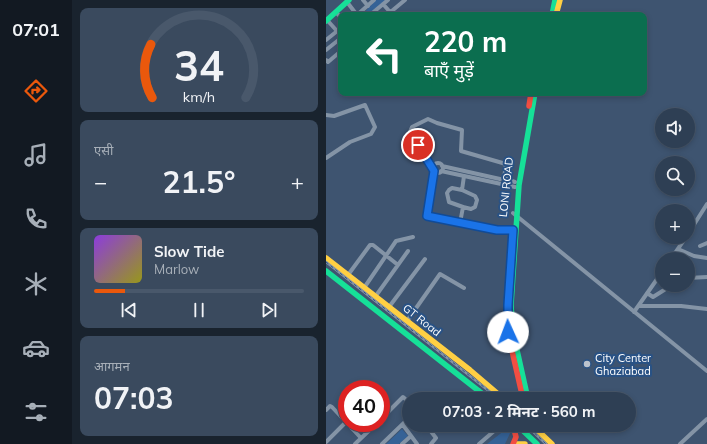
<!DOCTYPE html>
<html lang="hi">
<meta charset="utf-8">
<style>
body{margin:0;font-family:Mulish,"Noto Sans Devanagari",sans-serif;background:#3a4a5e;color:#f1f3f6;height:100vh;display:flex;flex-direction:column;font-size:15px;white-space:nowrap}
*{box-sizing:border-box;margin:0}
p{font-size:13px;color:#a7afb8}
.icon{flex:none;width:22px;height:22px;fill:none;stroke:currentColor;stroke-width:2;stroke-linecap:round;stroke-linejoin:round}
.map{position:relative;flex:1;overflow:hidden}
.drawer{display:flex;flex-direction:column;gap:8px;padding:8px;background:#19232e;width:254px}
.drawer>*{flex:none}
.hud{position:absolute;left:12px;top:12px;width:309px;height:84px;border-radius:8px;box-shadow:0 2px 6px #0003,0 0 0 1px #49586b;background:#0b6e4f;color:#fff;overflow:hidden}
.tools{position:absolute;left:329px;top:108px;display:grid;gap:8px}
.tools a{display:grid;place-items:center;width:40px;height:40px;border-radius:50%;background:#2e3f54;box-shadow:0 2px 6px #0003,0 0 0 1px #49586b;font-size:20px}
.speed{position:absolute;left:12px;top:380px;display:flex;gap:8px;font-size:20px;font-weight:700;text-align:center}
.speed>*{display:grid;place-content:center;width:52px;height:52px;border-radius:50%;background:#2e3f54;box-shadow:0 2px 6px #0003,0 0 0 1px #49586b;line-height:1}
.speed .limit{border:6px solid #d22;background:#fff;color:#111}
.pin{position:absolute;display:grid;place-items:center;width:34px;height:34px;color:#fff;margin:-17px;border:2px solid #fff;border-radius:50%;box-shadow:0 1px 4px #0007}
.me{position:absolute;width:44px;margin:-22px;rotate:358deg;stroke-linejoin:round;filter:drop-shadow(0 0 3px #0008)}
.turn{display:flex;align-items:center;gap:14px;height:84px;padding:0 20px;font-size:18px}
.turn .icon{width:52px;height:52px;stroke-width:2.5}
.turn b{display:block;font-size:28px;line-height:34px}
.big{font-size:30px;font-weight:700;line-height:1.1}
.drawer .tile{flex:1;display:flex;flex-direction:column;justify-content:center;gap:6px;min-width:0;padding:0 14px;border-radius:8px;background:#3a4a5e}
.drawer .dial{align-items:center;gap:0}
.dial svg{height:104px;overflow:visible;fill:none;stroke:#49586b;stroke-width:7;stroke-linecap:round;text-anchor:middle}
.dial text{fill:#f1f3f6;stroke:none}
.song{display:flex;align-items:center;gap:12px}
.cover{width:48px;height:48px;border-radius:6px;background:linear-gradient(135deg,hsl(270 70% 55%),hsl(60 70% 35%))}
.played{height:4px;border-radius:2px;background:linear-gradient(90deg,#ea580c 15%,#49586b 15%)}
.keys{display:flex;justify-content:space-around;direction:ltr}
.heat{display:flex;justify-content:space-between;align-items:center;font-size:22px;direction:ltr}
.trip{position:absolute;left:76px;top:392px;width:234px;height:40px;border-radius:20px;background:#2e3f54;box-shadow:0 2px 6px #0003,0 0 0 1px #49586b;font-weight:700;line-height:40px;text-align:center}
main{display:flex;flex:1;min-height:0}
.dock{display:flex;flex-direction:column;width:72px;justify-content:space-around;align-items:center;background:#121922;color:#a7afb8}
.dock .icon{width:28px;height:28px}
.dock .on{color:#ea580c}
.dock b{font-size:18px;color:#f1f3f6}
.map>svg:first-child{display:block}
.green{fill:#356296}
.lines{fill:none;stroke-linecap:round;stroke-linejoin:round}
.street{stroke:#8494a6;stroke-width:4}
.fast{stroke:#16e098;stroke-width:5.5}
.slow{stroke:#ffcf43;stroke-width:5.5}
.jam{stroke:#f24e42;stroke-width:5.5}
.rail-casing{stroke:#8493a5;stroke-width:2.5}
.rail{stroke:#295285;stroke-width:1;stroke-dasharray:3;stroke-linecap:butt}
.route-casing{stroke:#114b97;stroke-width:10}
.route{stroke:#1a73e8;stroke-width:7}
.poi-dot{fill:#bbc3cd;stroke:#295285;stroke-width:1.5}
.labels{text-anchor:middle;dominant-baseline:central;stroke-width:4;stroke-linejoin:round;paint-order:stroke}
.street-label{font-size:11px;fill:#fff;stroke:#295285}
.poi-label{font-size:11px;fill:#fff;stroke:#295285;text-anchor:start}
</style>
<main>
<nav class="dock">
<b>07:01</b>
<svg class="icon on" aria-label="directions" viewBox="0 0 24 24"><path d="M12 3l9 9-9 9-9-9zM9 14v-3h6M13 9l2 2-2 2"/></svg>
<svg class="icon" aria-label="music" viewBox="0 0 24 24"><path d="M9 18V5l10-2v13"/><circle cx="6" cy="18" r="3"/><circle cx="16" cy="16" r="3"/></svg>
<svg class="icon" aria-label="phone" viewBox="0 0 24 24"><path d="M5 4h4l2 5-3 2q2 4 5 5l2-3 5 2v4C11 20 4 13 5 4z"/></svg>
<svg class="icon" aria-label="climate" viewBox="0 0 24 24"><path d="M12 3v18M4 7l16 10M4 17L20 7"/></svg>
<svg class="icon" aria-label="car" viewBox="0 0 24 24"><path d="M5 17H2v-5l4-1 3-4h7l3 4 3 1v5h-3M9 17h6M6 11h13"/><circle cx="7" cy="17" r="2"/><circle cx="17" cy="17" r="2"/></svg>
<svg class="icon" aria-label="filters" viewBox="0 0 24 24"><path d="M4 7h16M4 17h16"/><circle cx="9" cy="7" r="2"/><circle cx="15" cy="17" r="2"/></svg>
</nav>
<section class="drawer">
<div class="tile dial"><svg viewBox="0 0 100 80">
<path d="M14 69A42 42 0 1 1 86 69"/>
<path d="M14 69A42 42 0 0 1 13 28" stroke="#ea580c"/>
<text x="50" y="56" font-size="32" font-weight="700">34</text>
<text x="50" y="72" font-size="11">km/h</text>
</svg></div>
<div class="tile"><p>एसी</p>
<div class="heat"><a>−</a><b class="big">21.5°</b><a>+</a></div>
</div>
<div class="tile">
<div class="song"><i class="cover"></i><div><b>Slow Tide</b><p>Marlow</p></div></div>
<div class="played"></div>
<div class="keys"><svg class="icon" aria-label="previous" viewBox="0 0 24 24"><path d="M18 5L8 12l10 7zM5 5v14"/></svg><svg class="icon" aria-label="pause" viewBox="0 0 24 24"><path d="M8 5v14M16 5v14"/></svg><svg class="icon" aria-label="next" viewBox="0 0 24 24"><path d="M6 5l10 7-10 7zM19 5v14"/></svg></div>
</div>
<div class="tile"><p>आगमन</p><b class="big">07:03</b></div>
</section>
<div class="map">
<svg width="381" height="444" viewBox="0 0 381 444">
<rect width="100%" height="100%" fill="#3e5470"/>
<path class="green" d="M50,0H61L42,15H36Z
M183,427L185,431L179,444H161Z
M76,429L82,436L73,444H60Z"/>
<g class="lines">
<path class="street" d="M37,0L42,6
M21,2L31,15L48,0
M57,4L64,12
M10,12L15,18
M44,15L62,0
M61,15L79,0
M1,20L11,31
M0,40L15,28
M0,50L15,38
M0,60L2,62L15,51
M0,115L8,116L39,105L49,127L45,134L24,142L0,158
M107 168a5 5 0 1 1 10 0a5 5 0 1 1-10 0Z
M116,166L174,179
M107,168L84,132L86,127L102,119L111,123L136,130L135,151L180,164L178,178
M108,171L101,216L171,230H187
M115,171L189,187
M177,178L189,182
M136,190L126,188L123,190L121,193L123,202L137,207
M187,213L381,371
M134,223L137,207L145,209L149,207L151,200L149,196L136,190L138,176
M362,234L381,204
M374,246L381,243
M352,249L368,256L381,258
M345,259L360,237
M22,275L44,245H47L72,265
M362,278L381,277
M38,288L70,241L87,237
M321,293L327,297L346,285
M49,297L82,251
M313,306H355L381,309
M63,307L99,259
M308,312L336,272
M81,321L114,274L138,288
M142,399L153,390
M0,410L4,406L6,407L35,438
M55,419L77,397L83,402
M77,425L91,444
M100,425L110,438L105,444
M0,442L20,422
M29,444L51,423
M56,444L83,418
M76,444L85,436
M153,444L175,425
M354,444L381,419"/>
<path class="fast" d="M226,15L229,0
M0,21L23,0
M0,271L163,399
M202,399L187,332L185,305L193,185L209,93
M191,425L211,444"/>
<path class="slow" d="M230,15L234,0
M0,258L144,370L178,399
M206,425L226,444
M191,444H199"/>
<path class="jam" d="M203,106L205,93
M182,315L184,342L197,399
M187,425L190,437L187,444"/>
<defs>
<path id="rail" d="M0,262L173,399
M200,425L220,444"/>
</defs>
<use href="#rail" class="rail-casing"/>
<use href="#rail" class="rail"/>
</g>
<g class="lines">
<defs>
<path id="route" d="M92,145L108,171L101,216L171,230H187L182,305V332"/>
</defs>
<use href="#route" class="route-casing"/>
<use href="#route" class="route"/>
</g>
<circle class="poi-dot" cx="261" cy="364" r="4"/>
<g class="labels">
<g class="street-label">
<text transform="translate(180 187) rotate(-84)">LONI ROAD</text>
<text transform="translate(96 320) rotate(38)">GT Road</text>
</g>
<g class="poi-label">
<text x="269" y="358">City Center<tspan x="269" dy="13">Ghaziabad</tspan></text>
</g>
</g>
</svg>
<div class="tools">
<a><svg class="icon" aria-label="sound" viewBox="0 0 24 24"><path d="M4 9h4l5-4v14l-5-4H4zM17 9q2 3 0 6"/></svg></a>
<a><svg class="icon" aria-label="search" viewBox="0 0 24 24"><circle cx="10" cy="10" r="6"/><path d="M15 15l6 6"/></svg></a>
<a>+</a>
<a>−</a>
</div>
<div class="speed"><div class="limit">40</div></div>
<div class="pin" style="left:92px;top:145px;background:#d93025"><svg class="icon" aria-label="arrive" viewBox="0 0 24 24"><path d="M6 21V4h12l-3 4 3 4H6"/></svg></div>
<svg class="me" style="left:182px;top:332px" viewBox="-20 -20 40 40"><circle r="19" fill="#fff"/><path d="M0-13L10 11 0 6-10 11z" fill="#1a73e8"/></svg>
<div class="trip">07:03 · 2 मिनट · 560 m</div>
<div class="hud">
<div class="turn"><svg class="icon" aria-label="left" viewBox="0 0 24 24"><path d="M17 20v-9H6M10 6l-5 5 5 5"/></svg><div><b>220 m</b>बाएँ मुड़ें</div></div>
</div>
</div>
</main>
